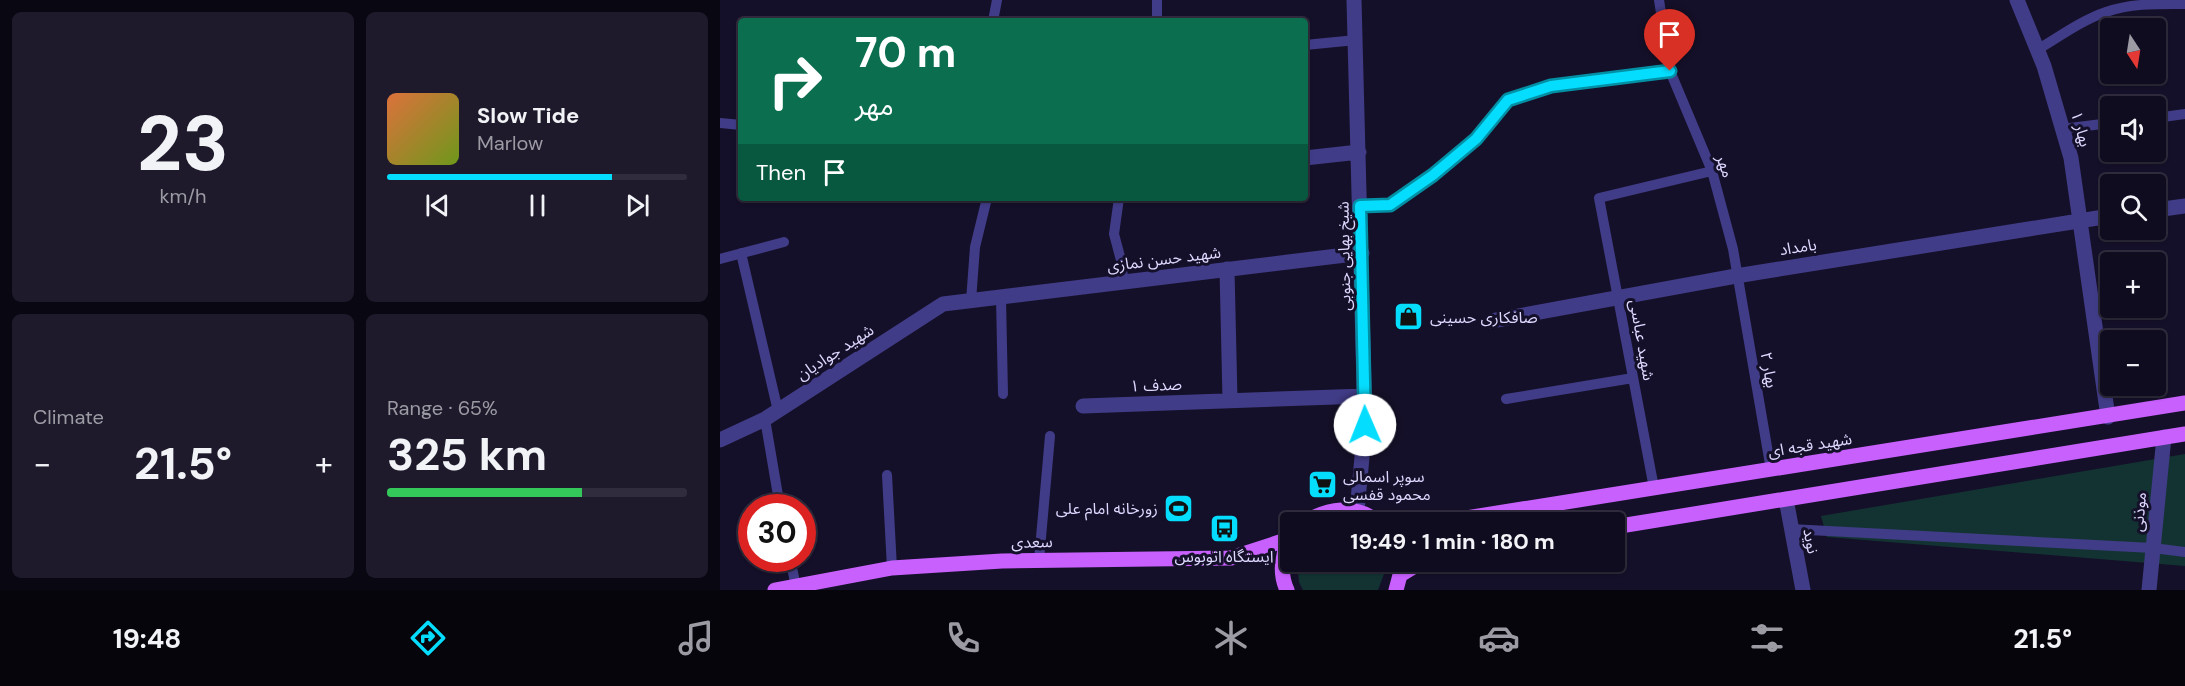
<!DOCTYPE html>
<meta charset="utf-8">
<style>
body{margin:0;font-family:"DM Sans","Noto Sans Arabic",sans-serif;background:#1e1a2c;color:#f1f3f6;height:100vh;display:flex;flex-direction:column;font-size:22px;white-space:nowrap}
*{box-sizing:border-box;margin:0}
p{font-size:20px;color:#9c9ba4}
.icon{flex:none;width:33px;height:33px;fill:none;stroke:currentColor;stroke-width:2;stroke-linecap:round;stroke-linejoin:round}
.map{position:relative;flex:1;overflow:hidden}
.details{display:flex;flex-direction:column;gap:12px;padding:12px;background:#090711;width:720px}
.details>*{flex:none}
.guide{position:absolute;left:18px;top:18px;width:570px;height:183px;border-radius:6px;box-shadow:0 2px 4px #0004,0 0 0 2px #302c3d;background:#0b6e4f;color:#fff;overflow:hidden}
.needle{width:39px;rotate:168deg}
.fabs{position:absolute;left:1380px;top:18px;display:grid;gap:12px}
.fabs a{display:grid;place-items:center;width:66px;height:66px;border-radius:6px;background:#100c1f;box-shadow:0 2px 4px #0004,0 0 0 2px #302c3d;font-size:30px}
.speed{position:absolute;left:18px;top:494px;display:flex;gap:12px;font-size:30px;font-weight:700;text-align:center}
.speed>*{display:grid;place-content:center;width:78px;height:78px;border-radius:50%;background:#100c1f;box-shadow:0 2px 4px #0004,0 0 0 2px #302c3d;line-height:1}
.speed .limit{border:9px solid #d22;background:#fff;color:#111}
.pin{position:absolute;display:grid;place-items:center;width:51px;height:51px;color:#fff;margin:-62px -26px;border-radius:50% 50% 50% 0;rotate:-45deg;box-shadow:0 0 6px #0007}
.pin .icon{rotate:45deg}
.me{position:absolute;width:66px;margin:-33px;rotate:359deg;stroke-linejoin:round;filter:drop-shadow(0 0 4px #0008)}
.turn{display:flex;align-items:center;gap:21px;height:126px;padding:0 18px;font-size:27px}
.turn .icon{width:78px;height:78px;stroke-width:2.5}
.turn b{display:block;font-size:42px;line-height:51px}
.then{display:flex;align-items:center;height:57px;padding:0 18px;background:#0003;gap:12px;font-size:22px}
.big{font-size:45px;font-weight:700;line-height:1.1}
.details .card{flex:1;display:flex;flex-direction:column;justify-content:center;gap:9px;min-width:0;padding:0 21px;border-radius:9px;background:#1e1a2c}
.details .dial{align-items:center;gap:0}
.dial b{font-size:78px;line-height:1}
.song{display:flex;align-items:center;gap:18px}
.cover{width:72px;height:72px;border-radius:9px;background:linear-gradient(135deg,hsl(20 70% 55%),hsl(80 70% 35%))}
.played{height:6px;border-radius:3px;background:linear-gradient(90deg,#05ddfe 75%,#302c3d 75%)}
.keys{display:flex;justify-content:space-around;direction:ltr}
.heat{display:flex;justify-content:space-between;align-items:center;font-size:33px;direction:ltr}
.charge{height:9px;border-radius:4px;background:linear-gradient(90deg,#34c759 65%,#302c3d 0)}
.details .tiles{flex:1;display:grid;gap:12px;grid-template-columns:repeat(2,1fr)}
.trip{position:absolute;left:560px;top:512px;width:345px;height:60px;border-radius:6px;background:#100c1f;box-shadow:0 2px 4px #0004,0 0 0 2px #302c3d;font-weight:700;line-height:60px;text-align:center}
.tab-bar{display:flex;height:96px;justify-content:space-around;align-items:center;background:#06050c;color:#9c9ba4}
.tab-bar .icon{width:42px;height:42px}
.tab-bar .active{color:#05ddfe}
.tab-bar b{font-size:27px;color:#f1f3f6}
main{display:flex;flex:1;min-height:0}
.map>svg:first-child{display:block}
.green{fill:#133333}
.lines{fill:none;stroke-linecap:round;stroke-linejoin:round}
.service{stroke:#413c87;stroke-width:10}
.minor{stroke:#413c87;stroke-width:15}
.primary{stroke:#c860fe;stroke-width:15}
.route-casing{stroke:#0390a5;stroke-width:15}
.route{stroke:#05ddfe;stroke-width:10}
.labels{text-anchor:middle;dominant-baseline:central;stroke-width:6;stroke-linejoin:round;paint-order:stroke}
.street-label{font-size:16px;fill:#ded8ff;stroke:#151029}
.poi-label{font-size:16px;fill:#ded8ff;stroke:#151029;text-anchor:start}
</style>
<main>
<section class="details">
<div class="tiles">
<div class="card dial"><b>23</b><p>km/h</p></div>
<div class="card">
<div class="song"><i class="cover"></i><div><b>Slow Tide</b><p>Marlow</p></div></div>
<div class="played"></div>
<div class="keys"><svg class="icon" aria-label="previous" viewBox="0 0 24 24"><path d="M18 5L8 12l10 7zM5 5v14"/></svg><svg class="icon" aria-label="pause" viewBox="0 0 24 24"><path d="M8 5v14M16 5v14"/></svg><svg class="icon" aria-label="next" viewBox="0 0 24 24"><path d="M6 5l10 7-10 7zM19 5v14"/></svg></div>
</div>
<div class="card"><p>Climate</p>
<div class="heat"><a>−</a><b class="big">21.5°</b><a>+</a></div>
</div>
<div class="card"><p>Range · 65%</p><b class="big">325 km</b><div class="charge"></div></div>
</div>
</section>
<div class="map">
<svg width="1465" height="590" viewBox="0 0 1465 590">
<rect width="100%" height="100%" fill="#151029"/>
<path class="green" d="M1465,454V566L1107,537L1101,516Z
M577,561H664V574L658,590H583L579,582Z"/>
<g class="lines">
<path class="service" d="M939,0L950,71L992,171L1013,249L1051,470
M273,21L277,0
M437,21V0
M585,45L636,40
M1317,50C1339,37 1362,20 1386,12C1412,3 1439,4 1465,4
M1436,118L1465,114
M0,123L21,125
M1342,129L1390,123
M399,198L394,234L402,264L403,282
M640,206L671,205L713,175L756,139L788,100L831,86L950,71
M21,253L58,411
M0,259L64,242
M281,298L283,394
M251,301L255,247L267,198
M786,399L913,378
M45,419L60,507
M167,475L172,568
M934,488L879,198L992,171
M1070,529L1433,548L1465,552
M70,558L76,587
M319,560L330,436"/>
<path class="minor" d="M634,0L645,425L637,511
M1297,0L1324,66L1351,158L1388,417
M585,158L639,152
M1436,210L1465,206
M507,269L510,400
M771,321L1016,276L1390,216
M363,406L645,396
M0,440L45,419L223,304L642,253
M1066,499L1083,590
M1429,590L1444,437"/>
<path class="primary" d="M585,522C607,509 636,503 657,522
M721,522L1465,403
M894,527L1465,434
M680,575L703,561
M55,590L172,568L282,561L511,558L569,539
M567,590C559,573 562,555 570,538
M676,590L680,575V561"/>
</g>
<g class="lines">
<defs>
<path id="route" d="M645,425L640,206L670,205L713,175L756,139L788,100L831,86L950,71"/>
</defs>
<use href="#route" class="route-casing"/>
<use href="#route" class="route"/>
</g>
<defs>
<symbol id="shop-square" viewBox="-11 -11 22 22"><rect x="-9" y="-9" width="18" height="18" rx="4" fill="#05ddfe" stroke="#151029"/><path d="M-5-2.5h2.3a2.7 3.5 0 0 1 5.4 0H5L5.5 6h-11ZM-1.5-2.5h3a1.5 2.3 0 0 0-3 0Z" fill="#111"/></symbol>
<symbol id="supermarket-square" viewBox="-11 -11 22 22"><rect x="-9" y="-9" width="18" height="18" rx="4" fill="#05ddfe" stroke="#151029"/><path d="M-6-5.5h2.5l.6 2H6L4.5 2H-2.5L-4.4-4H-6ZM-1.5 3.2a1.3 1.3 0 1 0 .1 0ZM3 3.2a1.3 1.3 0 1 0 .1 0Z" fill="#111"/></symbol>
<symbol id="stadium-square" viewBox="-11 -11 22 22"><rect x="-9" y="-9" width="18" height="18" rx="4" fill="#05ddfe" stroke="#151029"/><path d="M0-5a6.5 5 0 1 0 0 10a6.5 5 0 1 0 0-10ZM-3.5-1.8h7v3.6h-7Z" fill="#111"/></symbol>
<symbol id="bus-square" viewBox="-11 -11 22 22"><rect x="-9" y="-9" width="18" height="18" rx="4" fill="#05ddfe" stroke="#151029"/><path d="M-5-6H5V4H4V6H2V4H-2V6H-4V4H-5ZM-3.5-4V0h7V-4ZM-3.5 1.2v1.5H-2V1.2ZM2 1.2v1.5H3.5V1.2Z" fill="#111"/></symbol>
</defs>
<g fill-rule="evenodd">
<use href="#shop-square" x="672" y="300" width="33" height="33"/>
<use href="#supermarket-square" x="586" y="468" width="33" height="33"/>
<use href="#stadium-square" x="442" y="492" width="33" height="33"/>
<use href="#bus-square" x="488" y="512" width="33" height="33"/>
</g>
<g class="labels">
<g class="street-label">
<text transform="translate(1361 129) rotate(74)">بهار ۱</text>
<text transform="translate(1005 166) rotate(71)">مهر</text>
<text transform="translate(1078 247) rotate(-9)">بامداد</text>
<text transform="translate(624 256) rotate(-91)">شیخ بهایی جنوبی</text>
<text transform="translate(444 259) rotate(-7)">شهید حسن نمازی</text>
<text transform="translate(922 340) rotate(80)">شهید عباسی</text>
<text transform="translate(115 352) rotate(-33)">شهید جوادیان</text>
<text transform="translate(1049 370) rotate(80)">بهار ۲</text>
<text transform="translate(436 385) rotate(-2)">صدف ۱</text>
<text transform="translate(1090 445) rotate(-9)">شهید قجه ای</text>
<text transform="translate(1419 512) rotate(-85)">موذنی</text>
<text transform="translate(1091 541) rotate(79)">نوید</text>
<text transform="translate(312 542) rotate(-1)">سعدی</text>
</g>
<g class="poi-label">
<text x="710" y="317">صافکاری حسینی</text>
<text x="623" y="476">سوپر اسمالی<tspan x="623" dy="18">محمود قفسی</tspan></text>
<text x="438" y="508" text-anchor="end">زورخانه امام علی</text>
<text x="504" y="556" text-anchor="middle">ایستگاه اتوبوس</text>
</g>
</g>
</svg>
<div class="fabs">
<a><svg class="needle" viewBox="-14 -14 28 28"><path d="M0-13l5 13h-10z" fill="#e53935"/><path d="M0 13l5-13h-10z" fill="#9c9ba4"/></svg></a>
<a><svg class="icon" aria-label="sound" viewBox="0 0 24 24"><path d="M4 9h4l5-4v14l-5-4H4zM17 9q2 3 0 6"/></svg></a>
<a><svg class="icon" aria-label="search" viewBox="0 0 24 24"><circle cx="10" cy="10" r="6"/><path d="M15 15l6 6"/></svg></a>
<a>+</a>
<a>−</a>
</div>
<div class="speed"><div class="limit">30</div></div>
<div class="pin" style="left:950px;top:71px;background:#d93025"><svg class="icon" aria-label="arrive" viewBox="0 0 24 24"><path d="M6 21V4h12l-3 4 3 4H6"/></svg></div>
<svg class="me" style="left:645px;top:425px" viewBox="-20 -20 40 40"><circle r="19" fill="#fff"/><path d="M0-13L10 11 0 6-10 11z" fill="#05ddfe"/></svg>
<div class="trip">19:49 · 1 min · 180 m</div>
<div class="guide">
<div class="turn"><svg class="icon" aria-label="right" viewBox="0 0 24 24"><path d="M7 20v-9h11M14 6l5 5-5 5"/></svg><div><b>70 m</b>مهر</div></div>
<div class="then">Then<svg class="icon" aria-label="arrive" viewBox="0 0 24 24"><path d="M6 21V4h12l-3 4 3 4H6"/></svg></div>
</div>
</div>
</main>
<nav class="tab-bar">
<b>19:48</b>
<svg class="icon active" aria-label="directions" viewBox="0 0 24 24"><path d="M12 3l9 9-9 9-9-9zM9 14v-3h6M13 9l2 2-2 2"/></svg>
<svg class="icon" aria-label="music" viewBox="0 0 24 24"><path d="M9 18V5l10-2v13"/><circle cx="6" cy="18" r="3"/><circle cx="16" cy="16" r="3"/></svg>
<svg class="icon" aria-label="phone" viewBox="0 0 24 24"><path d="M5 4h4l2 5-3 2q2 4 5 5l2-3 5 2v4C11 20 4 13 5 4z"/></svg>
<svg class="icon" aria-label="climate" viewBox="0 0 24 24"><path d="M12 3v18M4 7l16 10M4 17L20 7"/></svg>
<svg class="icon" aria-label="car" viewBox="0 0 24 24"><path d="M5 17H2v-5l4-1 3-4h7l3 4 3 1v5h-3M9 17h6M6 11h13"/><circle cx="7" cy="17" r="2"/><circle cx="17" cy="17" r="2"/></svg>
<svg class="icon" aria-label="filters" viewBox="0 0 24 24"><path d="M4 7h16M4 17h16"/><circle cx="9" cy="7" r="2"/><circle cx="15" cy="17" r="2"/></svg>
<b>21.5°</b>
</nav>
